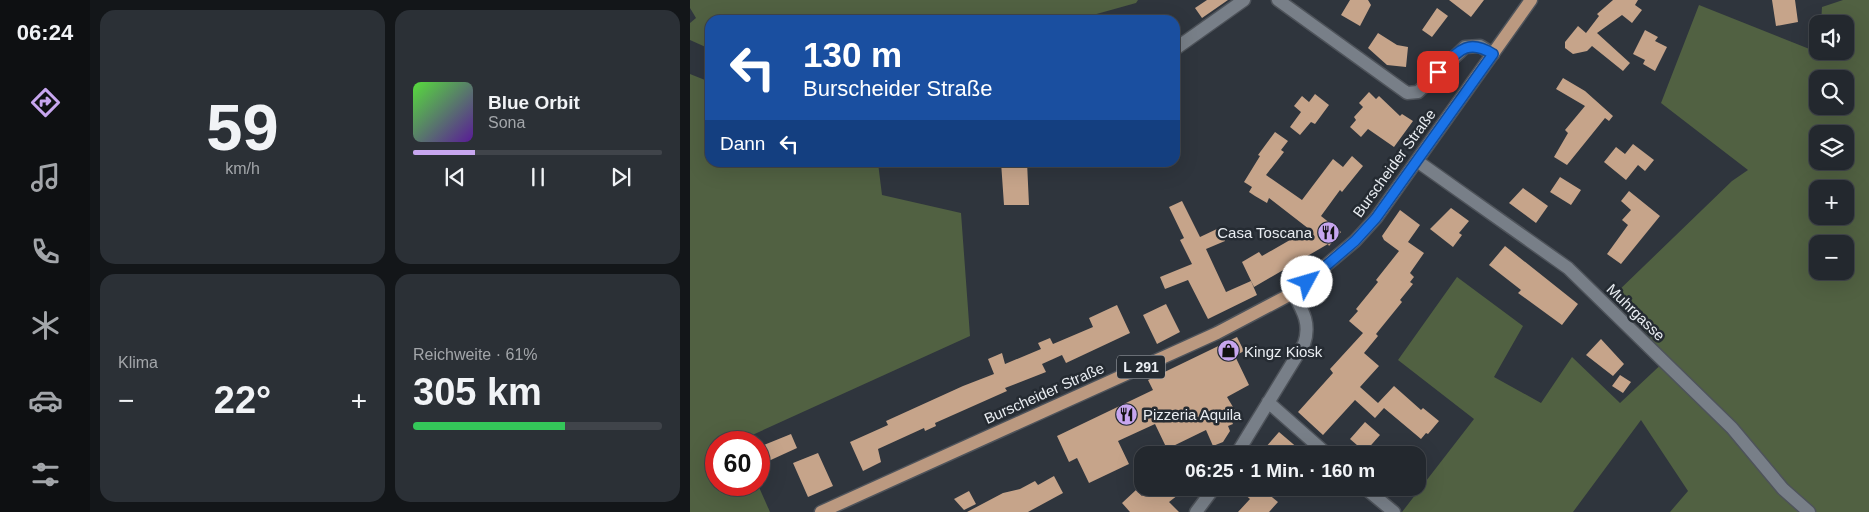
<!DOCTYPE html>
<html lang="de">
<meta charset="utf-8">
<style>
body{margin:0;font-family:Arial,sans-serif;background:#2b3036;color:#f1f3f6;height:100vh;display:flex;flex-direction:column;font-size:19px;white-space:nowrap}
*{box-sizing:border-box;margin:0}
p{font-size:16px;color:#a3a6aa}
.icon{flex:none;width:28px;height:28px;fill:none;stroke:currentColor;stroke-width:2;stroke-linecap:round;stroke-linejoin:round}
.map{position:relative;flex:1;overflow:hidden}
.side{display:flex;flex-direction:column;gap:10px;padding:10px;background:#131619;width:600px}
.side>*{flex:none}
.hud{position:absolute;left:15px;top:15px;width:475px;height:152px;border-radius:15px;box-shadow:0 5px 20px #0002,0 0 0 1px #40444a;background:#1a4fa0;color:#fff;overflow:hidden}
.buttons{position:absolute;left:1119px;top:15px;display:grid;gap:10px}
.buttons a{display:grid;place-items:center;width:45px;height:45px;border-radius:10px;background:#23282e;box-shadow:0 5px 20px #0002,0 0 0 1px #40444a;font-size:25px}
.speed{position:absolute;left:15px;top:431px;display:flex;gap:10px;font-size:25px;font-weight:700;text-align:center}
.speed>*{display:grid;place-content:center;width:65px;height:65px;border-radius:50%;background:#23282e;box-shadow:0 5px 20px #0002,0 0 0 1px #40444a;line-height:1}
.speed .limit{border:8px solid #d22;background:#fff;color:#111}
.pin{position:absolute;display:grid;place-items:center;width:42px;height:42px;color:#fff;margin:-21px;border-radius:10px;box-shadow:0 2px 8px #0006}
.me{position:absolute;width:55px;margin:-28px;rotate:51deg;stroke-linejoin:round;filter:drop-shadow(0 0 4px #0008)}
.turn{display:flex;align-items:center;gap:18px;height:105px;padding:0 15px;font-size:22px}
.turn .icon{width:65px;height:65px;stroke-width:2.5}
.turn b{display:block;font-size:35px;line-height:42px}
.then{display:flex;align-items:center;height:48px;padding:0 15px;background:#0003;gap:10px;font-size:19px}
.big{font-size:38px;font-weight:700;line-height:1.1}
.side .card{flex:1;display:flex;flex-direction:column;justify-content:center;gap:8px;min-width:0;padding:0 18px;border-radius:15px;background:#2b3036}
.side .dial{align-items:center;gap:0}
.dial b{font-size:65px;line-height:1}
.song{display:flex;align-items:center;gap:15px}
.cover{width:60px;height:60px;border-radius:8px;background:linear-gradient(135deg,hsl(110 70% 55%),hsl(270 70% 35%))}
.played{height:5px;border-radius:2px;background:linear-gradient(90deg,#c7a6ef 25%,#40444a 25%)}
.keys{display:flex;justify-content:space-around;direction:ltr}
.heat{display:flex;justify-content:space-between;align-items:center;font-size:28px;direction:ltr}
.charge{height:8px;border-radius:4px;background:linear-gradient(90deg,#34c759 61%,#40444a 0)}
.side .tiles{flex:1;display:grid;gap:10px;grid-template-columns:repeat(2,1fr)}
.trip{position:absolute;left:444px;top:446px;width:292px;height:50px;border-radius:15px;background:#23282e;box-shadow:0 5px 20px #0002,0 0 0 1px #40444a;font-weight:700;line-height:50px;text-align:center}
main{display:flex;flex:1;min-height:0}
.menu{display:flex;flex-direction:column;width:90px;justify-content:space-around;align-items:center;background:#0e1012;color:#a3a6aa}
.menu .icon{width:35px;height:35px}
.menu .active{color:#c7a6ef}
.menu b{font-size:22px;color:#f1f3f6}
.map>svg:first-child{display:block}
.green{fill:#516142;fill-rule:evenodd}
.building{fill:#c6a48a}
.lines{fill:none;stroke-linecap:round;stroke-linejoin:round}
.minor-casing{stroke:#4e535a;stroke-width:15}
.major-casing{stroke:#4e535a;stroke-width:15}
.minor{stroke:#787f88;stroke-width:12}
.major{stroke:#bb9980;stroke-width:12}
.route-casing{stroke:#114b97;stroke-width:12}
.route{stroke:#1a73e8;stroke-width:9}
.labels{text-anchor:middle;dominant-baseline:central;stroke-width:5;stroke-linejoin:round;paint-order:stroke}
.shield{fill:#252b32;stroke:#aeb3b8;stroke-width:1}
.shield-label{font-size:14px;font-weight:bold;fill:#e9edf2}
.street-label{font-size:15px;fill:#e9edf2;stroke:#252b32}
.poi-label{font-size:15px;fill:#e9edf2;stroke:#252b32;text-anchor:start}
</style>
<main>
<nav class="menu">
<b>06:24</b>
<svg class="icon active" aria-label="directions" viewBox="0 0 24 24"><path d="M12 3l9 9-9 9-9-9zM9 14v-3h6M13 9l2 2-2 2"/></svg>
<svg class="icon" aria-label="music" viewBox="0 0 24 24"><path d="M9 18V5l10-2v13"/><circle cx="6" cy="18" r="3"/><circle cx="16" cy="16" r="3"/></svg>
<svg class="icon" aria-label="phone" viewBox="0 0 24 24"><path d="M5 4h4l2 5-3 2q2 4 5 5l2-3 5 2v4C11 20 4 13 5 4z"/></svg>
<svg class="icon" aria-label="climate" viewBox="0 0 24 24"><path d="M12 3v18M4 7l16 10M4 17L20 7"/></svg>
<svg class="icon" aria-label="car" viewBox="0 0 24 24"><path d="M5 17H2v-5l4-1 3-4h7l3 4 3 1v5h-3M9 17h6M6 11h13"/><circle cx="7" cy="17" r="2"/><circle cx="17" cy="17" r="2"/></svg>
<svg class="icon" aria-label="filters" viewBox="0 0 24 24"><path d="M4 7h16M4 17h16"/><circle cx="9" cy="7" r="2"/><circle cx="15" cy="17" r="2"/></svg>
</nav>
<section class="side">
<div class="tiles">
<div class="card dial"><b>59</b><p>km/h</p></div>
<div class="card">
<div class="song"><i class="cover"></i><div><b>Blue Orbit</b><p>Sona</p></div></div>
<div class="played"></div>
<div class="keys"><svg class="icon" aria-label="previous" viewBox="0 0 24 24"><path d="M18 5L8 12l10 7zM5 5v14"/></svg><svg class="icon" aria-label="pause" viewBox="0 0 24 24"><path d="M8 5v14M16 5v14"/></svg><svg class="icon" aria-label="next" viewBox="0 0 24 24"><path d="M6 5l10 7-10 7zM19 5v14"/></svg></div>
</div>
<div class="card"><p>Klima</p>
<div class="heat"><a>−</a><b class="big">22°</b><a>+</a></div>
</div>
<div class="card"><p>Reichweite · 61%</p><b class="big">305 km</b><div class="charge"></div></div>
</div>
</section>
<div class="map">
<svg width="1179" height="512" viewBox="0 0 1179 512">
<rect width="100%" height="100%" fill="#2f353d"/>
<path class="green" d="M0,0H448L446,3L385,20H20V49L0,40V23L6,18L0,8Z
M1153,0H1179V512H980L998,491L951,420L883,512H712L784,419L708,360L767,277L833,326L804,377L851,403L882,357L930,403L978,358L924,295L1042,181L1058,170L971,103L1009,5L1127,52L1155,51V24H1131L1132,7ZM1128,79H1155V106H1128ZM1128,134H1155V161H1128ZM1128,189H1155V216H1128ZM1128,244H1155V271H1128Z
M0,74L20,82V162L188,163L192,195L271,213L280,336L49,441V442H26V485H68L80,512H0Z"/>
<path class="building" d="M517,0H538L512,18L505,8Z
M660,0H678L681,5L670,26L651,15Z
M759,0H794L781,17Z
M923,0H948L945,5L952,10L942,23L932,15L907,33L940,63L933,71L902,46L897,51L883,54L875,48V42L888,26L896,33L909,16L907,14Z
M1082,0H1105L1108,22L1086,26Z
M747,8L758,16L742,37L732,30Z
M955,30L968,37L965,41L977,47L965,71L953,64L955,60L943,54Z
M688,33L707,45L718,47L716,67L697,65L678,48Z
M873,78L895,91L923,116L919,121L915,118L877,165L864,157L878,133L875,130L895,106L866,89Z
M679,92L686,99L689,96L710,116L712,114L723,121L704,147L678,129L671,137L660,127L666,120L664,117L673,107L669,103Z
M625,94L639,105L625,124L621,122L610,135L600,127L611,112L604,106L612,96L619,102Z
M585,132L598,141L591,150L594,152L576,175L612,200L643,159L653,167L662,156L673,166L652,192L650,190L631,216L651,232L639,246L638,244L564,287L552,262L569,252L572,256L619,229L579,198L577,203L565,196L559,192L562,187L554,182L570,156L568,155Z
M943,144L964,160L955,171L948,165L936,180L914,162L926,147L935,154Z
M311,162H337L339,205H314Z
M870,177L891,190L881,205L860,192Z
M833,188L858,206L846,223L819,203Z
M939,191L970,216L931,264L917,254L938,225L932,220L941,210L931,201Z
M492,201L510,237L529,228L535,241L516,249L536,292L561,281L567,295L518,319L498,280L475,289L470,277L502,264L490,240L494,238L479,207Z
M761,208L779,221L769,233L772,235L763,247L740,229Z
M710,210L730,225L718,242L734,253L720,273L724,277L720,282L723,284L710,300L712,302L686,334L688,336L674,353L689,366L670,387L688,403L704,386L731,410L733,408L749,421L738,434L736,433L731,439L694,408L685,418L665,400L633,435L608,412L643,373L640,369L673,333L659,321L668,311L666,309L688,282L686,280L709,251L694,240L692,236Z
M815,246L888,304L872,325L828,293L831,290L799,265Z
M476,304L490,332L467,344L453,315Z
M427,305L440,333L376,363L372,355L352,364L356,372L315,388L317,391L245,423L246,426L235,431L234,428L188,449L191,462L173,471L160,442L198,425L196,421L273,386L304,374L298,359L312,353L315,364L351,349L348,343L360,338L363,344L403,327L399,318Z
M547,337L554,351L545,356L559,385L537,397L546,412L539,415L543,424L538,426L540,431L533,442L523,446L516,430L477,449L465,424L428,441L439,464L399,483L387,458L379,462L367,436L463,390L458,380Z
M911,339L934,364L923,376L896,355Z
M930,375L941,382L933,393L922,386Z
M675,422L690,435L675,452L660,439Z
M589,432L616,455H569Z
M101,434L107,448L72,464L69,447Z
M128,453L143,486L118,497L103,463Z
M364,476L373,493L338,512H277L313,493L330,489L345,481L348,485Z
M460,488H497L479,502L489,512H440L432,503L446,490L452,496Z
M547,488H571L588,502L579,512H548L560,499Z
M279,491L286,504L274,510L264,499Z"/>
<g class="lines">
<defs>
<path id="minor" d="M588,0L717,93L728,92L775,47L790,46L803,54
M485,49L554,0
M727,161L878,268L1042,428L1093,489L1119,512
M578,402L638,455
M546,455L614,344C621,324 613,311 603,293
M675,488L704,512
M506,512L524,488"/>
<path id="major" d="M131,512L527,333L603,293L665,241L686,218L841,0"/>
</defs>
<use href="#minor" class="minor-casing"/>
<use href="#major" class="major-casing"/>
<use href="#minor" class="minor"/>
<use href="#major" class="major"/>
</g>
<g class="lines">
<defs>
<path id="route" d="M617,282L665,241L686,218L803,54C776,37 767,53 748,72"/>
</defs>
<use href="#route" class="route-casing"/>
<use href="#route" class="route"/>
</g>
<defs>
<symbol id="restaurant-disc" viewBox="-11 -11 22 22"><circle r="9.5" fill="#c7a6ef" stroke="#252b32"/><path d="M-5-6h1v4h1v-4h1v4h1v-4h1v5L-1.5 .5V6h-2V.5L-5-1ZM5-6V6H3V1.5H1.5Q1.5-4 5-6Z" fill="#111"/></symbol>
<symbol id="shop-disc" viewBox="-11 -11 22 22"><circle r="9.5" fill="#c7a6ef" stroke="#252b32"/><path d="M-5-2.5h2.3a2.7 3.5 0 0 1 5.4 0H5L5.5 6h-11ZM-1.5-2.5h3a1.5 2.3 0 0 0-3 0Z" fill="#111"/></symbol>
</defs>
<g fill-rule="evenodd">
<use href="#restaurant-disc" x="626" y="220" width="25" height="25"/>
<use href="#shop-disc" x="526" y="338" width="25" height="25"/>
<use href="#restaurant-disc" x="424" y="402" width="25" height="25"/>
</g>
<g class="labels">
<rect class="shield" x="427" y="355.5" width="48" height="23" rx="4"/>
<g class="shield-label">
<text x="451" y="367">L 291</text>
</g>
<g class="street-label">
<text transform="translate(704 163) rotate(-54)">Burscheider Straße</text>
<text transform="translate(946 312) rotate(44)">Muhrgasse</text>
<text transform="translate(354 393) rotate(-24)">Burscheider Straße</text>
</g>
<g class="poi-label">
<text x="622" y="232" text-anchor="end">Casa Toscana</text>
<text x="554" y="351">Kingz Kiosk</text>
<text x="453" y="414">Pizzeria Aquila</text>
</g>
</g>
</svg>
<div class="buttons">
<a><svg class="icon" aria-label="sound" viewBox="0 0 24 24"><path d="M4 9h4l5-4v14l-5-4H4zM17 9q2 3 0 6"/></svg></a>
<a><svg class="icon" aria-label="search" viewBox="0 0 24 24"><circle cx="10" cy="10" r="6"/><path d="M15 15l6 6"/></svg></a>
<a><svg class="icon" aria-label="layers" viewBox="0 0 24 24"><path d="M12 4l9 5-9 5-9-5zM3 14l9 5 9-5"/></svg></a>
<a>+</a>
<a>−</a>
</div>
<div class="speed"><div class="limit">60</div></div>
<div class="pin" style="left:748px;top:72px;background:#d93025"><svg class="icon" aria-label="arrive" viewBox="0 0 24 24"><path d="M6 21V4h12l-3 4 3 4H6"/></svg></div>
<svg class="me" style="left:617px;top:282px" viewBox="-20 -20 40 40"><circle r="19" fill="#fff"/><path d="M0-13L10 11 0 6-10 11z" fill="#1a73e8"/></svg>
<div class="trip">06:25 · 1 Min. · 160 m</div>
<div class="hud">
<div class="turn"><svg class="icon" aria-label="left" viewBox="0 0 24 24"><path d="M17 20v-9H6M10 6l-5 5 5 5"/></svg><div><b>130 m</b>Burscheider Straße</div></div>
<div class="then">Dann<svg class="icon" aria-label="left" viewBox="0 0 24 24"><path d="M17 20v-9H6M10 6l-5 5 5 5"/></svg></div>
</div>
</div>
</main>
